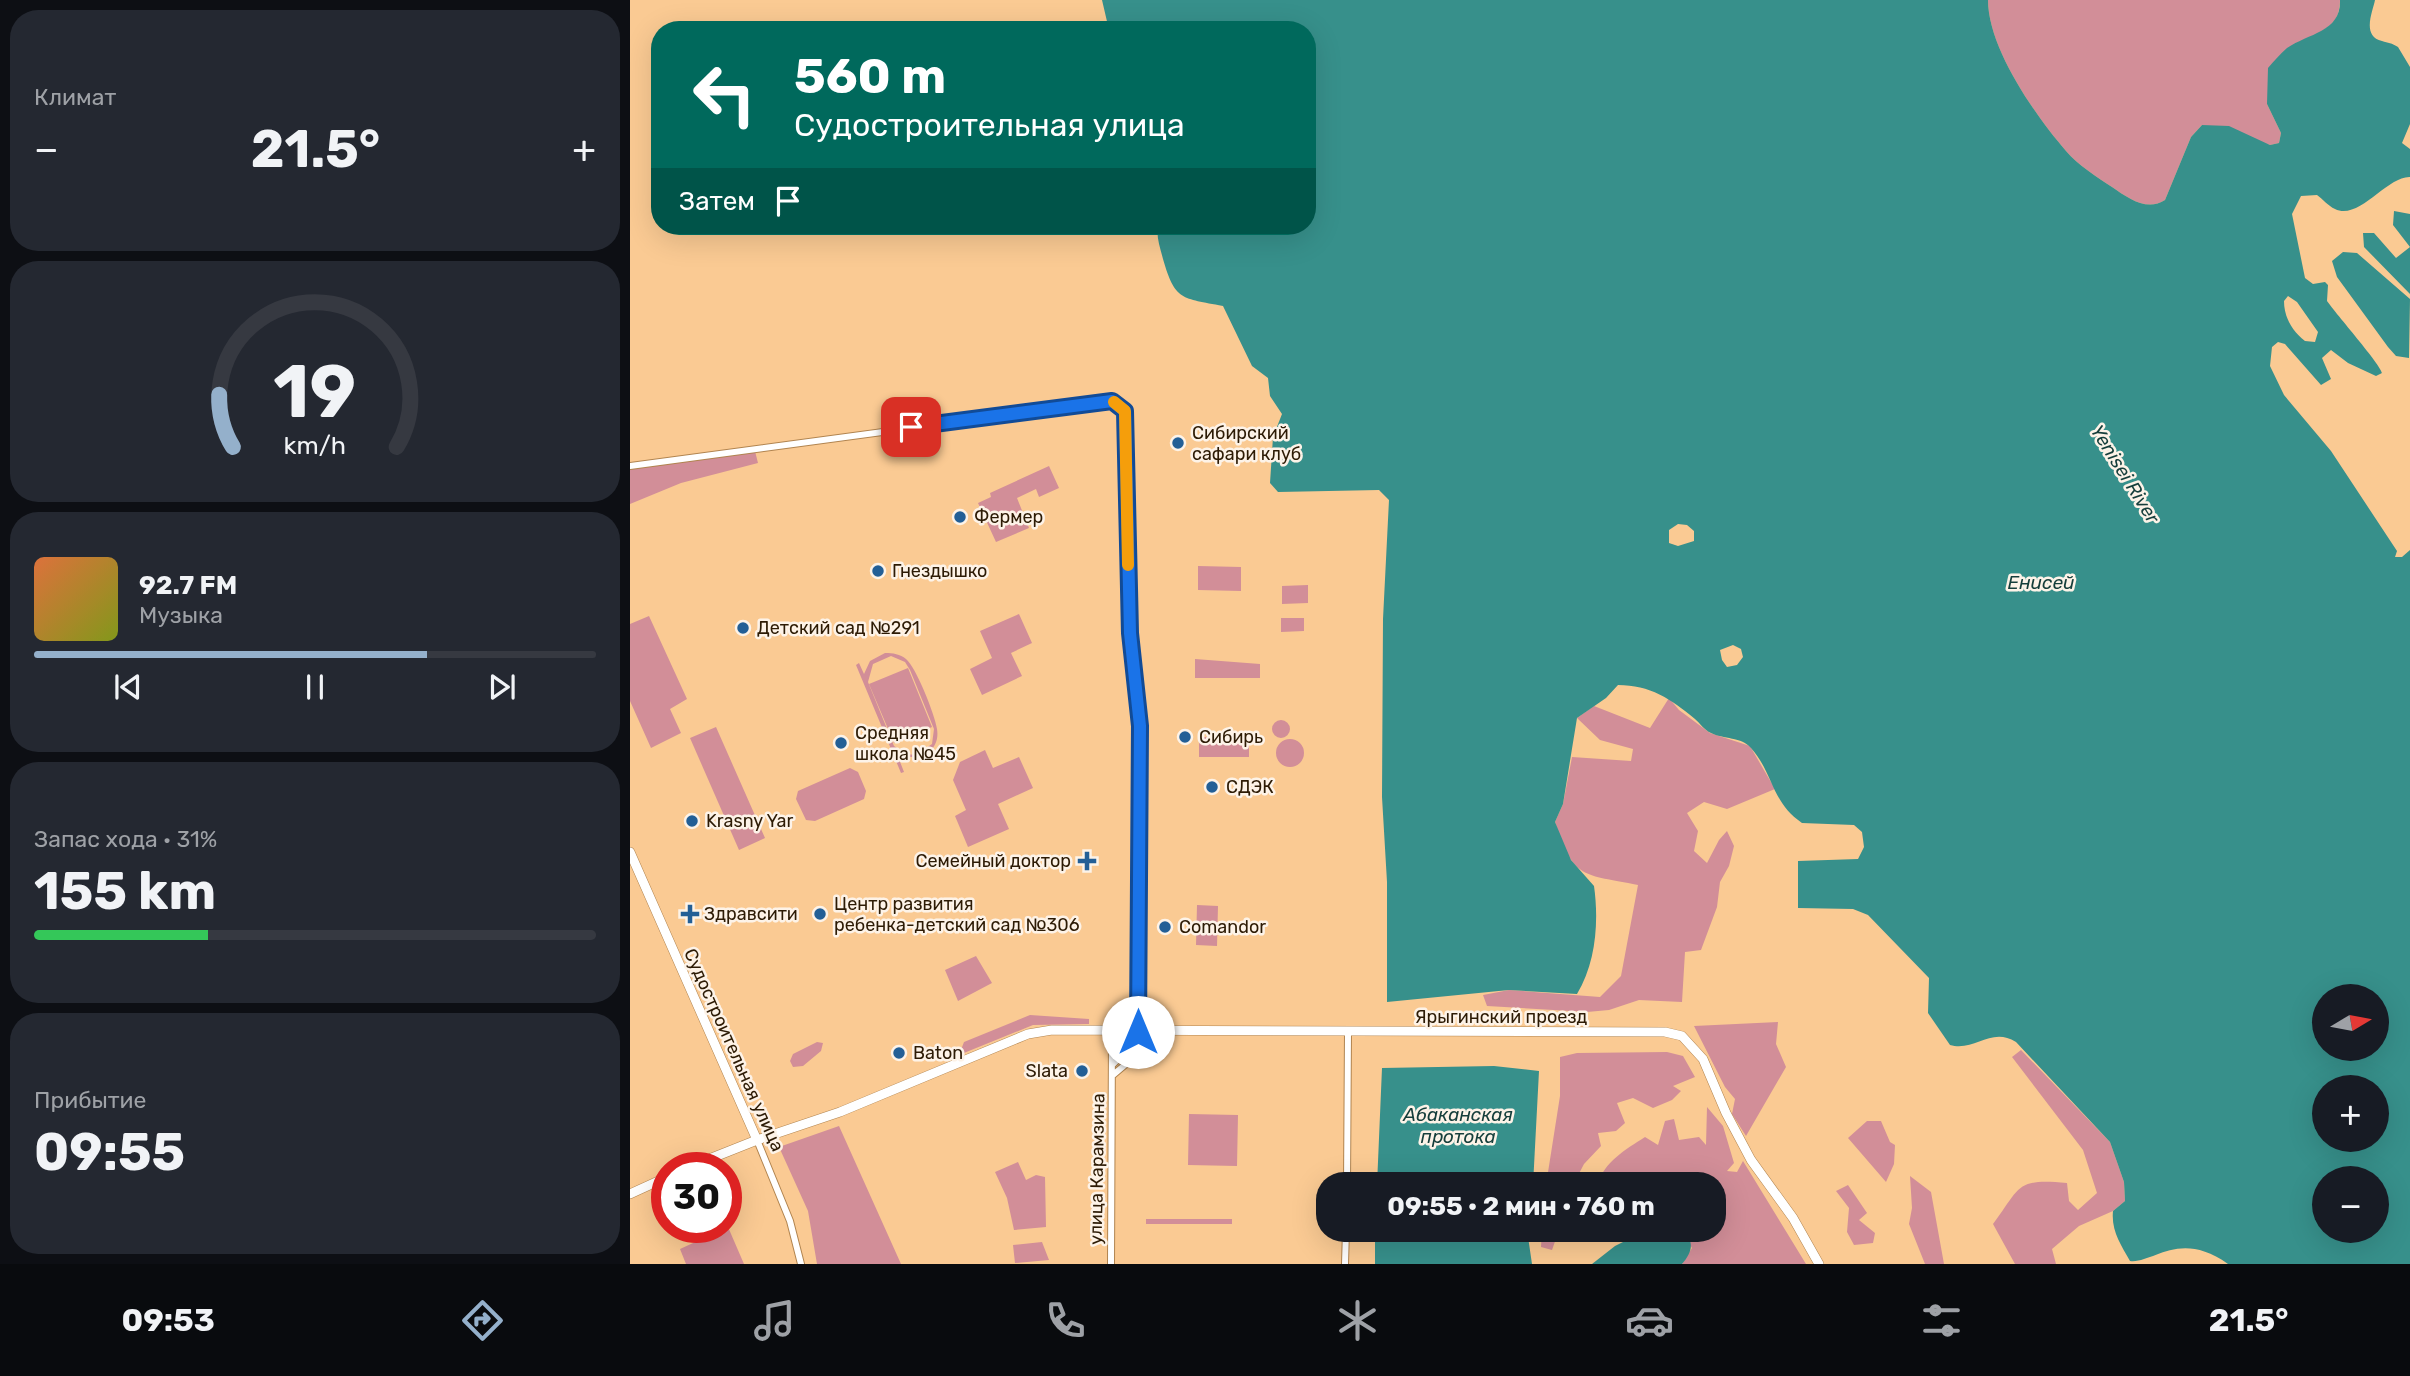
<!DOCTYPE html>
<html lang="ru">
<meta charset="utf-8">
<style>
body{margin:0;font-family:Rubik,sans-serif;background:#242831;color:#f1f3f6;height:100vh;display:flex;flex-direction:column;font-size:26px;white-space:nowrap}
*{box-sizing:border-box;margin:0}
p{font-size:23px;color:#9ea1a6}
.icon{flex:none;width:38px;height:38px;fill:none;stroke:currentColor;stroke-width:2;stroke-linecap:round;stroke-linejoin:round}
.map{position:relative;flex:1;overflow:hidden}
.side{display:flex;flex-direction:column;gap:10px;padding:10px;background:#0d0f14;width:630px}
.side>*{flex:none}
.hud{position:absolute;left:21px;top:21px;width:665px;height:214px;border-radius:28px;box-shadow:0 7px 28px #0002;background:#00695c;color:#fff;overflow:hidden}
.needle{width:46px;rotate:80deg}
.buttons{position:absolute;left:1682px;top:984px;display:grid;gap:14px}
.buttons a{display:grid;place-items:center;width:77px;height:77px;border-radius:50%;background:#171b24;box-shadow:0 7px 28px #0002;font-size:35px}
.speed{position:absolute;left:21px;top:1152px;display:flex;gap:14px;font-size:35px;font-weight:700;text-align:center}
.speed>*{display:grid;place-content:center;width:91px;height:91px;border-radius:50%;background:#171b24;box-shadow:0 7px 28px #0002;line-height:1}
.speed .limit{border:10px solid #d22;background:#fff;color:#111}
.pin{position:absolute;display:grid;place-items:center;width:60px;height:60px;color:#fff;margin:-30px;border-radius:14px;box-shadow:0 4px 10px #0006}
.me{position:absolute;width:77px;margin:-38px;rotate:0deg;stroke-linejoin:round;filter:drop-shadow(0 0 5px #0008)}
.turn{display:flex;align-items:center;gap:24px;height:147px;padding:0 28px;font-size:32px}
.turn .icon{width:91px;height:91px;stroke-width:2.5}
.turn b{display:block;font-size:49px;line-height:60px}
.then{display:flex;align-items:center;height:66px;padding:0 28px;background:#0003;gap:14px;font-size:26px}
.big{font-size:52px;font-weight:700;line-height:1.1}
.side .tile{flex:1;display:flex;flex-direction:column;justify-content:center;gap:10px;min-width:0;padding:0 24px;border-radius:28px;background:#242831}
.side .dial{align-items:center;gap:0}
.dial svg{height:182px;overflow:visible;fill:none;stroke:#363941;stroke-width:7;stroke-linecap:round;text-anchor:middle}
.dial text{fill:#f1f3f6;stroke:none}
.song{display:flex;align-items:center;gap:21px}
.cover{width:84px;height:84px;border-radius:10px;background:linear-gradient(135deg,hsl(20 70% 55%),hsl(70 70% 35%))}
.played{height:7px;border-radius:4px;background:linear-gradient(90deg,#94b0cb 70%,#363941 70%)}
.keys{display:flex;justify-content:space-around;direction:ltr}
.heat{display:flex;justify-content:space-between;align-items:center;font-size:38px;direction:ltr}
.charge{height:10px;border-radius:5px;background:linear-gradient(90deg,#34c759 31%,#363941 0)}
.trip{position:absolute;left:686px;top:1172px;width:410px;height:70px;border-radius:28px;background:#171b24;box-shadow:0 7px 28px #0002;font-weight:700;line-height:70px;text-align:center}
.dock{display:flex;height:112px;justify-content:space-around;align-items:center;background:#090b0e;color:#9ea1a6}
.dock .icon{width:49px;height:49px}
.dock .active{color:#94b0cb}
.dock b{font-size:32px;color:#f1f3f6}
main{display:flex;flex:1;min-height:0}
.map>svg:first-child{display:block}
.green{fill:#d28e98;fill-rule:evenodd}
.water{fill:#37908b;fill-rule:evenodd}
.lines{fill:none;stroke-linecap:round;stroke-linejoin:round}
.minor-casing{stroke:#b1844f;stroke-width:8}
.secondary-casing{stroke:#b1844f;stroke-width:10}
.minor{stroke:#fff;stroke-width:6}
.secondary{stroke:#fff;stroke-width:9}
.route-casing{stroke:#114b97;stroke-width:18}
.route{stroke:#1a73e8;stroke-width:12}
.slow{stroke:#f59e0b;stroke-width:12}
.poi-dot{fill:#235f96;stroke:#fdf3e8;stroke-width:2.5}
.labels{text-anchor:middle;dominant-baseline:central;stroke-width:5;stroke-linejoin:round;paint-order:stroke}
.poi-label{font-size:18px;fill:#2d1b05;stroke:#fdf3e8;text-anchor:start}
.street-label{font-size:18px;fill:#2d1b05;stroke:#fdf3e8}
.water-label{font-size:19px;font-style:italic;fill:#153e3b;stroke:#fdf3e8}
</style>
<main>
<section class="side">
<div class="tile"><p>Климат</p>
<div class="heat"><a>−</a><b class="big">21.5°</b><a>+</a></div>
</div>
<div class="tile dial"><svg viewBox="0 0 100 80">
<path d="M14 69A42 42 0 1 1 86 69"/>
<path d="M14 69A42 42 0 0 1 8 46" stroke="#94b0cb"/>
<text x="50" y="56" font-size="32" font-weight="700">19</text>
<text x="50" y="72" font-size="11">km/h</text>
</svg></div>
<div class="tile">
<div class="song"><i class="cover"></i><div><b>92.7 FM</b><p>Музыка</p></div></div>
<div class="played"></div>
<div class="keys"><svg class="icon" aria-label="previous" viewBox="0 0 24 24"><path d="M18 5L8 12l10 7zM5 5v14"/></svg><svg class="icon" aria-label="pause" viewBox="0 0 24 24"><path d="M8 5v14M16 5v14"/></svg><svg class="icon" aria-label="next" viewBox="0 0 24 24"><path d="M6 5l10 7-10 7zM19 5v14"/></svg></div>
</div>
<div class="tile"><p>Запас хода · 31%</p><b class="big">155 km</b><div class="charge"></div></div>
<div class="tile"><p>Прибытие</p><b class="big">09:55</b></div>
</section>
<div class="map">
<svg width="1780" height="1264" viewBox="0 0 1780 1264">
<rect width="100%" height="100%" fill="#faca93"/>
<path class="green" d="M1358,0H1710V1C1709,17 1705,23 1692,31L1637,104L1651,133L1649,143L1640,145L1572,125L1561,137L1535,200C1517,212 1498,198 1482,187C1467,177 1448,165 1436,151C1405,115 1358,48 1358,0Z
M125,451L128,463L51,483L0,504V469Z
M419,466L429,488L409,497L406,489L387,498L399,528L366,542L348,503L361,497L360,493Z
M568,566L611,567V591L568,590Z
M678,585V603L652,604V586Z
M389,614L402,643L381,653L392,676L352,695L340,669L362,658L350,631Z
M19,616L57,699L40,709L51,733L21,748L0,701V624Z
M651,618H674V631L651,632Z
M255,653C263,653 270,654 276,659C286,667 305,715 307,729C311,754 285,762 267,754L274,772L271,773L226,665L229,663L234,674L240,661ZM261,656L275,662L280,670L304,729L302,744L286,755L276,754L264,746L238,682L243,664Z
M565,659L630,664V678H565Z
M278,668L302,727L264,743L239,684Z
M1039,698L1049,710L1080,733L1120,746L1145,789L1097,809L1074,802L1057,813L1068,831L1064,851L1077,863L1089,840L1097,831L1104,846L1099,866L1090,882L1087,907L1071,950L1055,952L1052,1002L1009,1000L979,1010L957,1012L857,1006L853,995L879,990L970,997L991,976L1008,885C954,874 943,880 925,822L933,804L942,757L1001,761L1003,749L970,740L947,718L964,706L1020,728Z
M642 729a9 9 0 1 1 18 0a9 9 0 1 1-18 0Z
M86,727L135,838L109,850L60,738Z
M569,737H619V757H569Z
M646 753a14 14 0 1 1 28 0a14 14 0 1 1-28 0Z
M355,750L363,768L389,757L403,788L368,804L379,829L338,847L325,816L336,810L323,780L330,762Z
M220,768L228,772L236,791L234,799L185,821L176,820L166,799L168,791Z
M567,905L588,906L587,946L566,945Z
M346,956L362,983L328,1001L315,970Z
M400,1015L459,1019V1024L403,1025L329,1055L334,1042Z
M1148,1022L1146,1044L1156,1067L1116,1136L1102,1114L1105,1099L1095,1087L1064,1026Z
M187,1042L193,1043L191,1051L173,1066L163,1067L160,1061L163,1054Z
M1391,1050L1480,1142L1494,1182L1495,1201L1483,1211L1449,1226L1422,1249L1426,1264H1385L1363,1224C1391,1187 1385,1178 1437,1183L1439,1201L1448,1210L1467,1193L1453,1150L1382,1057Z
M1037,1052L1053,1056L1065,1077L1043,1086L1051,1091L1042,1100L1023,1108L1003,1098L987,1103L995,1123L986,1131L968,1133L971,1146L954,1164L943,1185H916L930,1096V1057L947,1053Z
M1077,1107L1093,1126L1104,1163L1097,1171L1107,1172L1113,1161L1176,1264H1052L1062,1248L1051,1230H1083V1185H967C975,1161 995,1150 1015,1137L1028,1145L1035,1121L1044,1119L1049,1140L1069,1137L1076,1145Z
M559,1114L608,1115L607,1166L558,1165Z
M1237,1121H1251L1260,1142L1265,1145L1264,1164L1256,1182L1218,1138Z
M209,1126L271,1264H187L178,1211L149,1147Z
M388,1162L396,1180L406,1175L415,1177L416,1227L384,1230L377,1198L365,1172Z
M1280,1176L1301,1192L1314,1264H1295L1279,1224L1282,1208Z
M1218,1185L1237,1213L1229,1220L1245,1233L1243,1243L1224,1245L1217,1232L1219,1208L1206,1191Z
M516,1219H602V1224H516Z
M98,1227L114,1264H56L50,1249Z
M912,1230H929L922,1250L911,1247Z
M412,1242L419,1260L385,1263L383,1245Z"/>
<path class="water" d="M472,0H1358C1358,48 1405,115 1436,151C1448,165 1467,177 1482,187C1498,198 1517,212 1535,200L1561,137L1572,125L1599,126L1640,145L1649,143L1651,133L1637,104L1638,68C1644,61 1650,54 1657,48C1679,33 1711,32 1710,0H1745C1743,11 1731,36 1752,41C1758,43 1762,43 1768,47L1780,67V124L1772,143L1780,149V177C1757,176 1729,221 1705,209C1698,206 1693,199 1687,195L1671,196L1662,214L1675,278L1683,284L1695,282L1698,285L1697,301C1706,314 1751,365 1752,373L1746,376L1718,363L1701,350L1692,358L1701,379L1691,385L1655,344L1648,342L1642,347L1640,366L1654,395L1701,451L1767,551L1765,557H1772L1780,550V1264H1598C1549,1229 1523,1264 1500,1261C1491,1245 1481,1231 1483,1211L1495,1201L1494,1182L1480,1142L1386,1042C1361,1026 1345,1052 1320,1045L1298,1013L1299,978L1238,915L1223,909L1168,908V861L1228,859L1234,847L1232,832L1224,825L1172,823C1141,802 1144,774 1121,748C1112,737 1093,739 1081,733C1074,730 1070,723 1065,719C1041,699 1020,685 988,685L976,698L947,718L933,804L925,822L941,860L964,886C969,921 966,963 947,994L879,990L757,1002V882L752,797L753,619L759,500L749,490L648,492L640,483L643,437L652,414L640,396L638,378L622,366L593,306C552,298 545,301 533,259C530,247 526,237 528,226H677V30H479ZM1658,296L1667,302L1688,332L1685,342L1675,341C1662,331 1654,317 1654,301ZM1048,524L1057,525L1064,531V541L1048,546L1039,543V530ZM1103,645L1111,649L1113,657L1107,665L1097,667L1092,660L1090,650ZM1694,996H1746V1048H1694ZM1694,1087H1746V1139H1694ZM1694,1178H1746V1230H1694Z
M1764,211L1780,214V247L1763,225Z
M1733,233H1744L1766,258L1780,247V294L1734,247Z
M1713,252L1727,253L1780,299L1779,358L1766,356L1758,347L1707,277L1702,261Z
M864,1066L909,1071L903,1185H747L752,1068Z
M745,1230H897L902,1264H745Z
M1017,1230H1051C1066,1241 1062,1252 1052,1264H962L985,1246Z"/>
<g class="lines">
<defs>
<path id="minor" d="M0,466L482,401L495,411L500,633L510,726L508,1032L506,1042L483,1064
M483,1075L535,1031
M127,1140L160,1221L171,1264
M717,1185L718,1032
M481,1264L482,1032
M715,1264L716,1230"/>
<path id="secondary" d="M0,852L127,1140
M59,1167L127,1140L210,1112L398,1034L422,1030L1035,1032L1052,1036L1073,1059L1096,1113L1121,1160L1163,1218L1189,1264
M0,1194L37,1177"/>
</defs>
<use href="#minor" class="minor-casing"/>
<use href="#secondary" class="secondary-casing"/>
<use href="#minor" class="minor"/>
<use href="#secondary" class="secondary"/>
</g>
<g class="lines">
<defs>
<path id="route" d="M281,427L482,401L495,411L500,633L510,726L508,1032"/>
</defs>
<use href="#route" class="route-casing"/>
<use href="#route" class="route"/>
<path class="slow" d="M484,402L495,411L498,565"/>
</g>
<g class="poi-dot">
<circle cx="548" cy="443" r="7"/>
<circle cx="330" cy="517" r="7"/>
<circle cx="248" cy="571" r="7"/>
<circle cx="113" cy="628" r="7"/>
<circle cx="555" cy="737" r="7"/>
<circle cx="211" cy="743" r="7"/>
<circle cx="582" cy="787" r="7"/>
<circle cx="62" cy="821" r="7"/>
<path d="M453.5 850.5h7v7h7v7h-7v7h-7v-7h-7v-7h7z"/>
<path d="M56.5 903.5h7v7h7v7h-7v7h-7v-7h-7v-7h7z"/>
<circle cx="190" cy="914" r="7"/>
<circle cx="535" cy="927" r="7"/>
<circle cx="269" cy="1053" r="7"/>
<circle cx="452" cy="1071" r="7"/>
</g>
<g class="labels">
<g class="poi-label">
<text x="562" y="433">Сибирский<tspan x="562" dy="21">сафари клуб</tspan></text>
<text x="344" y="517">Фермер</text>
<text x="262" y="571">Гнездышко</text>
<text x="127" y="628">Детский сад №291</text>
<text x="225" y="733">Средняя<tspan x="225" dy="21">школа №45</tspan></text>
<text x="569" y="737">Сибирь</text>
<text x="596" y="787">СДЭК</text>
<text x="76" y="821">Krasny Yar</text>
<text x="441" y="861" text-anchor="end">Семейный доктор</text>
<text x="204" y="904">Центр развития<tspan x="204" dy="21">ребенка-детский сад №306</tspan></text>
<text x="74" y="914">Здравсити</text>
<text x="549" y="927">Comandor</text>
<text x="283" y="1053">Baton</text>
<text x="438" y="1071" text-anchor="end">Slata</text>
</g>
<g class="street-label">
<text x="871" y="1017">Ярыгинский проезд</text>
<text transform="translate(104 1050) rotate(66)">Судостроительная улица</text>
<text transform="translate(467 1169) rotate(-89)">улица Карамзина</text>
</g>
<g class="water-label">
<text transform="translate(1495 474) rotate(58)">Yenisei River</text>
<text x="1411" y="582">Енисей</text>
<text x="828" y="1114">Абаканская<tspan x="828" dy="22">протока</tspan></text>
</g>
</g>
</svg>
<div class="buttons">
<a><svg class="needle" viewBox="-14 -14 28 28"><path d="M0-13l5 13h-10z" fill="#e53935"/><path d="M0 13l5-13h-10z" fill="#9ea1a6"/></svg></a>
<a>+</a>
<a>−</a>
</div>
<div class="speed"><div class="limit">30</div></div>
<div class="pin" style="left:281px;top:427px;background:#d93025"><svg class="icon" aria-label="arrive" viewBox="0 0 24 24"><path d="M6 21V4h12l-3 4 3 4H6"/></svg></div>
<svg class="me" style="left:508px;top:1032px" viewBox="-20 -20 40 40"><circle r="19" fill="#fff"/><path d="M0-13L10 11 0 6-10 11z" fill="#1a73e8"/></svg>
<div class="trip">09:55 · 2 мин · 760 m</div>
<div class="hud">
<div class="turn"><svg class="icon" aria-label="left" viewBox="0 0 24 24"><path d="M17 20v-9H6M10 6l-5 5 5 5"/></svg><div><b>560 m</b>Судостроительная улица</div></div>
<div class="then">Затем<svg class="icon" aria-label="arrive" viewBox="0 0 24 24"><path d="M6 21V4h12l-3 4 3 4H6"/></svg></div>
</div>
</div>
</main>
<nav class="dock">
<b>09:53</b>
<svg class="icon active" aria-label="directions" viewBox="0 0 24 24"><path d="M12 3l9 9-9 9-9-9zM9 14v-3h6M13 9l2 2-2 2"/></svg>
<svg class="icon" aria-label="music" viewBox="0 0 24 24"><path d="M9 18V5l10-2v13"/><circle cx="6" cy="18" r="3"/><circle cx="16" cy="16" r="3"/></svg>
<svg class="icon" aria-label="phone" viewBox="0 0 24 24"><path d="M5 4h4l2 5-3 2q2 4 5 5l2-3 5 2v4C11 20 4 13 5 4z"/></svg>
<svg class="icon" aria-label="climate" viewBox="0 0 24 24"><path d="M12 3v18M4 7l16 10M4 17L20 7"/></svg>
<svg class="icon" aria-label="car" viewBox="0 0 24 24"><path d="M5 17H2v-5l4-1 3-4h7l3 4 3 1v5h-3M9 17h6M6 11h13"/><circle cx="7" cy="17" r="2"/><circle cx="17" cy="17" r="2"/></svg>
<svg class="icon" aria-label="filters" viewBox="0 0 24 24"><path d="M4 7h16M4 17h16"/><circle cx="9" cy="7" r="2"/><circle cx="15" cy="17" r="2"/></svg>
<b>21.5°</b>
</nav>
